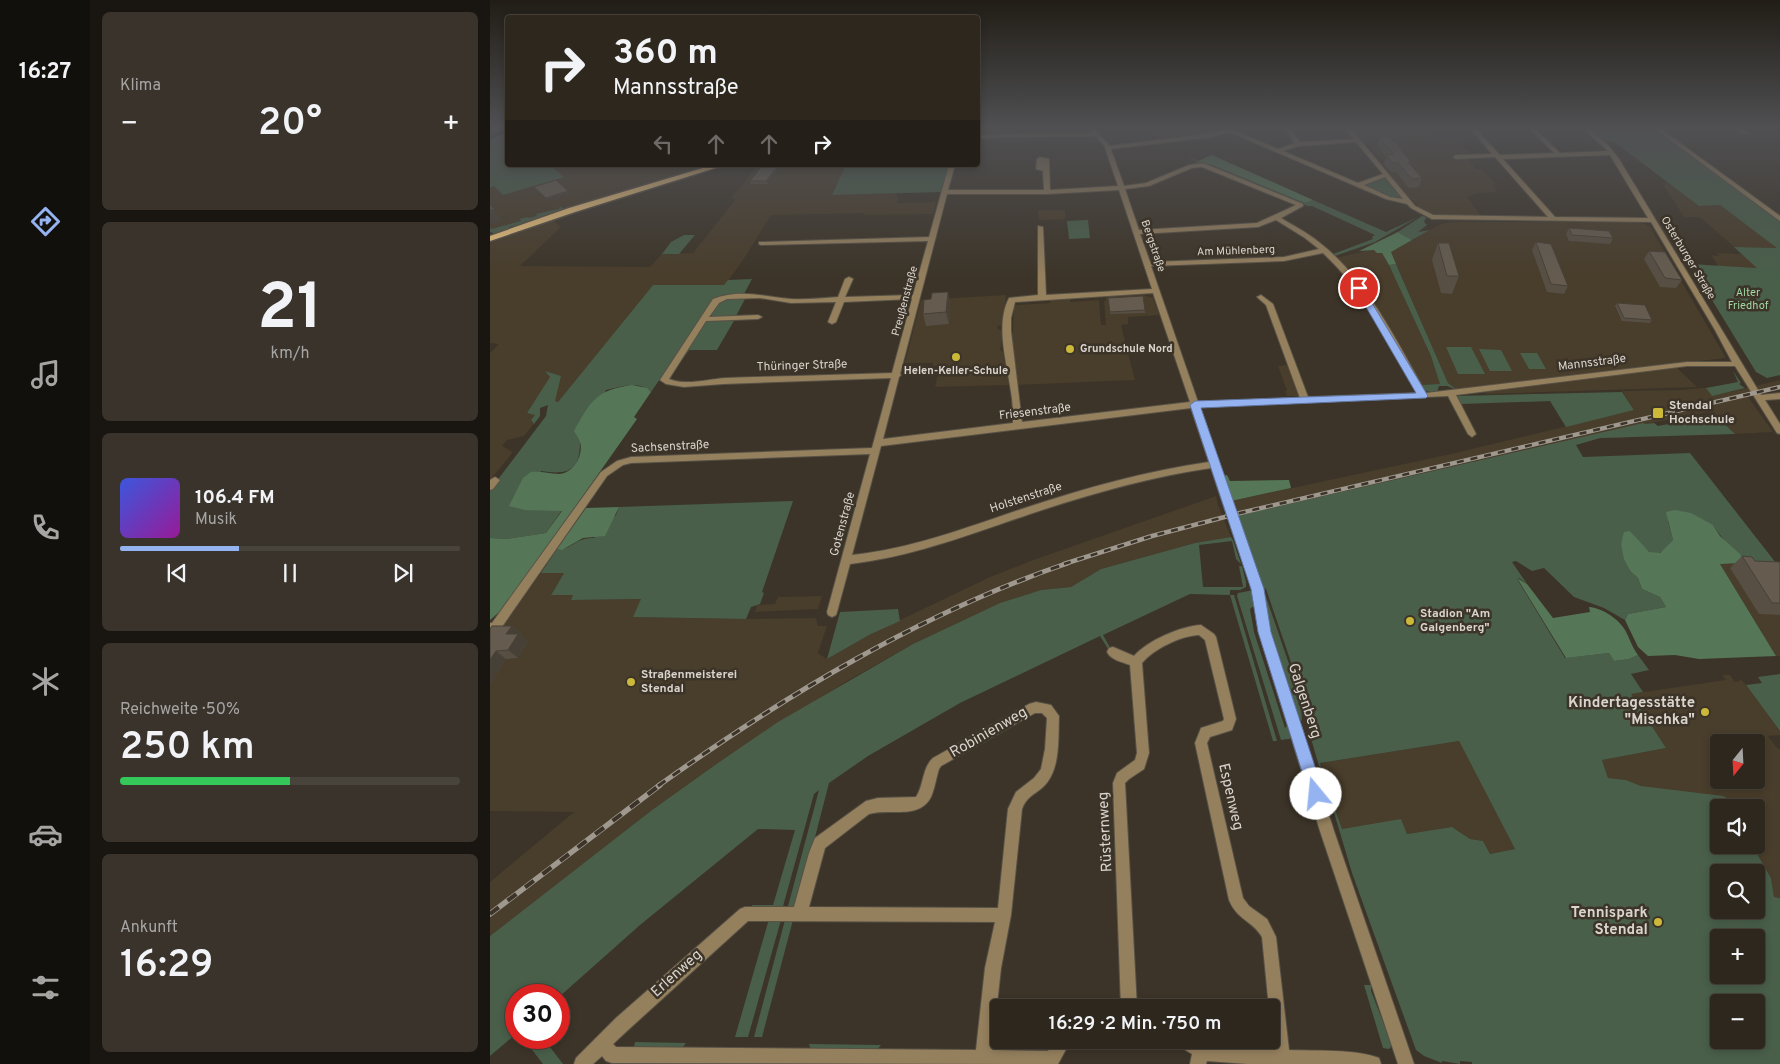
<!DOCTYPE html>
<html lang="de">
<meta charset="utf-8">
<style>
body{margin:0;font-family:Overpass,sans-serif;background:#39332b;color:#f1f3f6;height:100vh;display:flex;flex-direction:column;font-size:19px;white-space:nowrap}
*{box-sizing:border-box;margin:0}
p{font-size:16px;color:#a7a5a4}
.icon{flex:none;width:28px;height:28px;fill:none;stroke:currentColor;stroke-width:2;stroke-linecap:round;stroke-linejoin:round}
.map{position:relative;flex:1;overflow:hidden}
.drawer{display:flex;flex-direction:column;gap:12px;padding:12px;background:#191510;width:400px}
.drawer>*{flex:none}
.top-card{position:absolute;left:15px;top:15px;width:475px;height:152px;border-radius:5px;box-shadow:0 2px 8px #0003,0 0 0 1px #48443c;background:#2d271e;color:#f1f3f6;overflow:hidden}
.needle{width:32px;rotate:198deg}
.fabs{position:absolute;left:1220px;top:734px;display:grid;gap:10px}
.fabs a{display:grid;place-items:center;width:55px;height:55px;border-radius:5px;background:#2d271e;box-shadow:0 2px 8px #0003,0 0 0 1px #48443c;font-size:25px}
.speed{position:absolute;left:15px;top:984px;display:flex;gap:10px;font-size:25px;font-weight:700;text-align:center}
.speed>*{display:grid;place-content:center;width:65px;height:65px;border-radius:50%;background:#2d271e;box-shadow:0 2px 8px #0003,0 0 0 1px #48443c;line-height:1}
.speed .limit{border:8px solid #d22;background:#fff;color:#111}
.pin{position:absolute;display:grid;place-items:center;width:42px;height:42px;color:#fff;margin:-21px;border:2px solid #fff;border-radius:50%;box-shadow:0 1px 5px #0007}
.me{position:absolute;width:55px;margin:-28px;rotate:343deg;stroke-linejoin:round;filter:drop-shadow(0 0 4px #0008)}
.turn{display:flex;align-items:center;gap:18px;height:105px;padding:0 25px;font-size:22px}
.turn .icon{width:65px;height:65px;stroke-width:2.5}
.turn b{display:block;font-size:35px;line-height:42px}
.lanes{display:flex;align-items:center;height:48px;padding:0 25px;background:#0003;justify-content:center;gap:25px;direction:ltr}
.lanes .off{opacity:.35}
.big{font-size:38px;font-weight:600;line-height:1.1}
.drawer .card{flex:1;display:flex;flex-direction:column;justify-content:center;gap:8px;min-width:0;padding:0 18px;border-radius:8px;background:#39332b}
.drawer .dial{align-items:center;gap:0}
.dial b{font-size:65px;line-height:1}
.song{display:flex;align-items:center;gap:15px}
.cover{width:60px;height:60px;border-radius:8px;background:linear-gradient(135deg,hsl(230 70% 55%),hsl(300 70% 35%))}
.played{height:5px;border-radius:2px;background:linear-gradient(90deg,#95b2f1 35%,#48443c 35%)}
.keys{display:flex;justify-content:space-around;direction:ltr}
.heat{display:flex;justify-content:space-between;align-items:center;font-size:28px;direction:ltr}
.charge{height:8px;border-radius:4px;background:linear-gradient(90deg,#34c759 50%,#48443c 0)}
.trip{position:absolute;left:500px;top:999px;width:290px;height:50px;border-radius:5px;background:#2d271e;box-shadow:0 2px 8px #0003,0 0 0 1px #48443c;font-weight:600;line-height:50px;text-align:center}
main{display:flex;flex:1;min-height:0}
.dock{display:flex;flex-direction:column;width:90px;justify-content:space-around;align-items:center;background:#12100c;color:#a7a5a4}
.dock .icon{width:35px;height:35px}
.dock .on{color:#95b2f1}
.dock b{font-size:22px;color:#f1f3f6}
.map>svg:first-child{display:block}
.built{fill:#493d2b;fill-rule:evenodd}
.green{fill:#495f4a;fill-rule:evenodd}
.forest{fill:#557758}
.lines{fill:none;stroke-linecap:round;stroke-linejoin:round}
.river{fill:#031e27;fill-rule:evenodd}
.minor-casing{stroke:#585146;stroke-width:2}
.major-casing{stroke:#585146;stroke-width:3}
.minor{fill:#95805e;fill-rule:evenodd}
.major{fill:#f6ca81;fill-rule:evenodd}
.rail-far2-casing{stroke:#9e988f;stroke-width:4.5}
.rail-far1-casing{stroke:#9e988f;stroke-width:5}
.rail-casing{stroke:#9e988f;stroke-width:5.5}
.rail-far2{stroke:#3c3428;stroke-width:2.5;stroke-dasharray:7;stroke-linecap:butt}
.rail-far1{stroke:#3c3428;stroke-width:3;stroke-dasharray:9;stroke-linecap:butt}
.rail{stroke:#3c3428;stroke-width:4;stroke-dasharray:11;stroke-linecap:butt}
.wall{fill:#574f44}
.shaded-wall{fill:#474037}
.building{fill:#655c4f;stroke:#474037}
.route{fill:#95b2f1;stroke:#61749d}
.poi-dot{fill:#ccb939;stroke:#3c3428;stroke-width:2}
.labels{text-anchor:middle;dominant-baseline:central;stroke-width:5;stroke-linejoin:round;paint-order:stroke}
.far-street-label{font-size:11px;fill:#d9d4cd;stroke:#3c3428}
.far-park-label{font-size:11px;fill:#9fd6a2;stroke:#3c3428}
.far-poi-label{font-size:11px;font-weight:bold;fill:#d9d4cd;stroke:#3c3428;text-anchor:start}
.street-label{font-size:12px;fill:#d9d4cd;stroke:#3c3428}
.poi-label{font-size:12px;font-weight:bold;fill:#d9d4cd;stroke:#3c3428;text-anchor:start}
.near-street-label{font-size:15px;fill:#d9d4cd;stroke:#3c3428}
.near-poi-label{font-size:15px;font-weight:bold;fill:#d9d4cd;stroke:#3c3428;text-anchor:end}
</style>
<main>
<nav class="dock">
<b>16:27</b>
<svg class="icon on" aria-label="directions" viewBox="0 0 24 24"><path d="M12 3l9 9-9 9-9-9zM9 14v-3h6M13 9l2 2-2 2"/></svg>
<svg class="icon" aria-label="music" viewBox="0 0 24 24"><path d="M9 18V5l10-2v13"/><circle cx="6" cy="18" r="3"/><circle cx="16" cy="16" r="3"/></svg>
<svg class="icon" aria-label="phone" viewBox="0 0 24 24"><path d="M5 4h4l2 5-3 2q2 4 5 5l2-3 5 2v4C11 20 4 13 5 4z"/></svg>
<svg class="icon" aria-label="climate" viewBox="0 0 24 24"><path d="M12 3v18M4 7l16 10M4 17L20 7"/></svg>
<svg class="icon" aria-label="car" viewBox="0 0 24 24"><path d="M5 17H2v-5l4-1 3-4h7l3 4 3 1v5h-3M9 17h6M6 11h13"/><circle cx="7" cy="17" r="2"/><circle cx="17" cy="17" r="2"/></svg>
<svg class="icon" aria-label="filters" viewBox="0 0 24 24"><path d="M4 7h16M4 17h16"/><circle cx="9" cy="7" r="2"/><circle cx="15" cy="17" r="2"/></svg>
</nav>
<section class="drawer">
<div class="card"><p>Klima</p>
<div class="heat"><a>−</a><b class="big">20°</b><a>+</a></div>
</div>
<div class="card dial"><b>21</b><p>km/h</p></div>
<div class="card">
<div class="song"><i class="cover"></i><div><b>106.4 FM</b><p>Musik</p></div></div>
<div class="played"></div>
<div class="keys"><svg class="icon" aria-label="previous" viewBox="0 0 24 24"><path d="M18 5L8 12l10 7zM5 5v14"/></svg><svg class="icon" aria-label="pause" viewBox="0 0 24 24"><path d="M8 5v14M16 5v14"/></svg><svg class="icon" aria-label="next" viewBox="0 0 24 24"><path d="M6 5l10 7-10 7zM19 5v14"/></svg></div>
</div>
<div class="card"><p>Reichweite · 50%</p><b class="big">250 km</b><div class="charge"></div></div>
<div class="card"><p>Ankunft</p><b class="big">16:29</b></div>
</section>
<div class="map">
<svg width="1290" height="1064" viewBox="0 0 1290 1064">
<rect width="100%" height="100%" fill="#3c3428"/>
<path class="built" d="M637,129H731L734,130L723,133L666,140L663,133L637,132Z
M864,129H936L947,140H967L980,154L968,155L977,158L986,169H992L1006,185H1002L1008,192L987,193L977,197L990,215H942L930,208L916,194L892,164L895,161L892,158H889Z
M60,165H223L98,202L96,201L3,231L0,228V188L73,177Z
M268,165H306L305,167H315L317,165H356L342,195L405,193L408,198L407,203L446,202L443,214L374,215L375,213L281,215L253,260L235,285H163L68,402H65L61,377L37,413L46,415L41,420L44,424L34,436L17,440L12,446L23,452L0,480V353L9,344L0,343V243L63,220L71,227L30,266L160,267L172,254L203,253L246,199L241,198Z
M1172,183H1179L1209,206L1230,205L1288,248L1244,247L1210,217H1194Z
M548,210H575V219L549,220Z
M964,222H1145L1155,224L1160,227L1236,358L965,389L958,383L901,252L951,224Z
M884,249L892,253L905,277L941,356L951,384L930,385L846,258Z
M1227,253L1252,254L1268,268L1228,266L1221,255L1229,256Z
M516,295L514,325L507,326L508,329L514,331L510,350L513,352L519,385L445,387L450,366H443V363H415L431,300Z
M653,295L663,298L669,315L638,317V324L631,325L645,380L527,385L522,358L524,307L527,305L560,303V300L580,299V302L609,300L611,325H616L614,301H616V296Z
M800,365L810,393L809,396H797L795,391H797L788,366Z
M1186,367L1207,387L996,394L994,391Z
M1290,380V389L1258,397L1283,432L1245,434L1219,412L1155,424L1134,438H1110L751,528L741,501L961,454L1144,410L1132,391L1191,390L1233,386L1240,392Z
M726,496L728,505L741,537L705,543L611,569L581,587L551,590L510,603L423,644L357,681L225,765L162,810L0,936V882L84,812L0,811V631L17,621L51,573H74L61,594L83,595L81,600L152,599L143,617L256,619L326,618L328,626H337L328,653L337,659L381,634L500,577L546,559Z
M1290,563V656H1286L1230,564Z
M332,596L328,609L265,612L267,605L285,604L288,597Z
M1232,675H1240L1245,682L1252,680L1290,731V735L1278,736L1287,748L1290,749V898L1284,897L1281,878L1262,845H1266V808L1246,807L1242,801L1151,786L1136,780L1118,778L1112,760L1176,748L1140,694L1236,680ZM1229,742H1266V780H1229Z
M969,741L1025,849L1000,854L993,841L980,839L962,827L917,834L911,820L852,829L830,763Z"/>
<path class="green" d="M12,129H17L18,165H60L74,177L13,195L4,186L0,188V135Z
M1101,129H1166L1290,221V375L1277,378L1266,372L1200,264L1267,268L1244,247L1287,248L1230,205L1209,206L1123,141H1116Z
M694,155L708,161L711,164L723,165L810,201L816,203L823,200L896,232L928,217L885,242L845,256L843,254L883,239L882,237L885,235L822,206H817L720,165L712,164L692,168L707,162Z
M356,165H459L451,192L342,195Z
M893,177L895,178L911,198H904L876,186V184Z
M70,206L74,210L51,219L19,227V229L8,234L0,232V228L2,229L31,221L30,219L38,217L39,218L47,216L46,214L69,209Z
M932,216L936,217L934,222L937,225L928,232L940,230L922,240L908,232Z
M598,220L600,238L579,239L577,221Z
M194,235H205L189,254H172L181,242Z
M906,264L958,383L967,390L957,386H949L947,392C939,393 934,391 930,385L950,384L941,356L899,265Z
M262,279L254,294L233,295L225,299L161,392C149,380 130,387 116,390L90,442C90,472 77,475 51,471L35,510H72L56,533L17,539L0,538V490L56,416L58,405L50,408V416L44,424L41,420L45,415L37,413L60,377L55,371L71,376L65,401L68,402L163,285H234L238,280Z
M256,297L246,316L225,317L220,315L232,299Z
M245,319L227,350H199L192,360H190L215,322L223,320Z
M956,347H981L995,374H968Z
M989,349L1011,350L1022,371H1000Z
M1030,353H1047L1056,369H1039Z
M1243,371L1251,383L1249,384L1255,388L1222,396L1216,388L1248,382Z
M1132,392L1144,410L1076,427L1060,401L972,404L974,412L966,396Z
M1225,415L1245,434L1110,438L1086,445L1093,457L1200,453L1286,563H1255C1244,550 1232,539 1223,525L1178,521L1183,540C1179,544 1175,549 1171,552C1159,560 1146,538 1140,531L1134,536L1131,544L1141,572L1148,578L1152,589L1170,597L1176,607L1138,614L1135,620L1114,608L1084,597L1054,568L1042,571L1026,561L1022,562L1037,584L1029,578L1027,579L1075,658L1119,653L1124,661L1139,659L1148,655L1159,670L1141,674L1153,692L1141,694L1176,748L1112,760L1118,778L1136,780L1151,786L1233,796L1242,801L1246,807L1229,808V845H1262L1281,878L1284,897L1290,898V1064H982V1062L970,1061V1064L952,1061V1063L934,1056L926,1050L862,873L832,772L852,829L911,819L917,834L962,827L980,839L993,841L1000,854L1025,849L969,741L830,763L831,767L829,766L818,728L823,727L821,721L815,720V703L776,589L771,587L746,516L1153,423L1155,424L1164,423L1168,426ZM1229,872H1266V910H1229ZM1229,938H1266V975H1229ZM1229,1002H1266V1040H1229Z
M303,501L272,592L274,593L270,604L261,607L256,619L143,617L151,599L81,600L83,595H61L74,573H51L67,549C80,551 86,537 104,538L126,515L129,507Z
M741,537L743,540L751,564L746,559L742,541L709,545L713,587H753L749,566H752L756,582V587L750,590H740V595H744L787,741H783L740,595L700,594L613,635L622,651V655L610,636L470,703L378,756L339,783L308,903L297,910L329,790L324,794L292,910L263,909L262,905H283L305,830L268,829L150,925L69,997V995H26V1034L0,1056V936L162,810L225,765L288,722L423,644L510,603L551,590L581,587L611,569L705,543Z
M764,590L767,603L760,609L764,632L795,728L801,722L805,738L791,740L747,596L748,593Z
M771,590L774,591L811,699L812,721L809,718L779,630Z
M408,609L410,621L381,634L337,659L350,612Z
M1290,674V731L1256,685L1272,683L1268,677Z
M279,919L291,920L258,1037H245Z
M295,920H303L272,1037H264Z
M874,985H881V991L902,1045L899,1049L893,1048Z
M33,1038H53L73,1064H53Z
M145,1042L196,1043L192,1048L144,1047Z
M319,1044L391,1045L387,1050H321Z"/>
<path class="forest" d="M722,155L823,200L816,203L810,201L723,165L711,164L708,161Z
M908,232L922,240L901,252L906,264L899,265L892,253H887L884,250L869,251Z
M142,385L157,388L161,392L144,417L147,419L14,608L0,620V538L17,539L56,533L72,511L35,510L19,506L33,478L41,472C51,471 60,474 69,474C83,474 94,455 90,442C89,438 86,435 84,431C101,401 106,390 142,385Z
M737,475L740,481L799,480L801,488L741,501L733,476Z
M129,507L115,536L93,538L72,550L67,549L96,508Z
M1185,510L1201,513L1223,525L1230,536L1250,554L1255,563L1230,564L1286,656L1209,659L1185,655L1158,656L1148,647L1135,620L1138,614L1176,607L1170,597L1152,589L1148,578L1141,572L1134,559L1131,544L1134,532L1140,531L1159,552L1170,553L1183,540L1176,512Z
M1027,578L1037,584L1063,618L1100,612L1099,607C1112,608 1129,619 1135,630C1140,639 1142,647 1148,655L1139,659L1124,661L1119,653L1076,658Z"/>
<g class="lines">
<path class="river" d="M12,129H18V132L0,140V135Z"/>
<defs>
<path id="minor" d="M598,129H604L620,146L721,133L735,129H741L788,149L805,143L795,129H800L810,142L863,139L855,129H861L925,206L943,215L1058,217L1005,157L966,159L963,157L966,155L1002,154L981,129H986L1010,155L1064,153L1040,129H1045L1070,153L1118,151L1093,129H1099L1119,146L1129,159L1271,395L1290,393V399L1275,400L1290,424V434L1287,433L1245,366H1197L966,395L986,434L982,437L978,434L958,396L710,407L772,589L781,632L844,831L924,1064H908L830,831L769,632L762,589L721,468C659,477 600,494 540,514C481,534 422,557 360,564L347,612L346,615L342,617L338,615L337,612L380,454L141,463L133,465L117,476L9,631L0,633V623H2L111,472L127,461L141,457L382,448L401,378L233,384L194,387L176,384L170,380L223,299C251,288 273,297 301,299C316,300 333,298 348,297L355,279L359,277L363,279L355,297L423,295L438,241L271,245L269,244V242L439,237L459,165H465L458,190H554L553,171L546,169L547,159L550,157L559,159L560,190L628,186L614,145L605,136L488,138V135L601,133ZM739,132L896,199L917,204L921,208L942,219L1161,222L1225,330L1242,362H1197L936,393C906,340 878,281 830,243C818,233 804,226 791,218L813,206V204L713,163L699,165L656,183L634,186L621,149L722,137ZM866,142L893,174L868,183L793,151L809,146ZM1120,155L1158,218L1065,217L1013,159ZM712,167L806,205L767,223L649,230L635,189L659,186L702,168ZM895,177L913,199L900,197L874,185ZM629,190L662,289L556,295L553,227L548,226V295L519,298C505,325 517,363 521,392C523,402 523,413 523,423L393,439L409,377L411,375L410,374L457,194H557ZM786,220L815,238L829,249L794,257L660,262L650,234L768,227ZM833,253C875,292 900,343 928,393L818,397L783,304L771,295L767,297L776,305L810,398L708,402L661,266L794,261ZM663,293L700,402L532,422L521,331V318L525,302ZM270,298L301,303L346,302L338,322L342,324L346,322L354,302L422,299L402,373C347,375 292,376 236,378C218,379 196,386 179,379L216,321L268,319L272,317L268,315L219,317L229,303L237,299ZM701,408L719,462C656,471 595,488 535,508C478,527 422,549 362,555L391,446Z
M1165,129H1171L1290,216V221Z
M1245,129H1252L1259,133L1254,134Z
M5,477L10,480L3,489L0,490V480Z
M711,625L724,634L726,637L746,719L742,730L720,737L717,743L753,898L759,906L777,919L786,937L799,1050C824,1051 866,1049 889,1058L891,1064H758L717,1061L716,1064H700L702,1054L689,1046L687,1040H709L719,1046L783,1049L781,1008H779L772,937C763,921 747,920 739,900L705,743L711,728L733,721L734,719L715,640L709,635C690,636 664,649 652,663L659,753L654,769L639,779L635,783L647,1008H631L623,783L627,773L645,760L647,753L640,665C632,662 621,660 617,652L619,648L623,647L644,656C657,641 691,626 711,625Z
M546,702L561,705L569,716C568,739 571,770 553,787C544,795 536,797 532,809L521,915L511,968L502,1050L558,1051L564,1040H581L568,1064L122,1063L116,1061L112,1056L103,1064H84L86,1058L126,1018L250,909L255,907H304L319,853L325,838L376,801L388,798L426,797C434,785 432,768 443,758L539,704ZM545,713H552L557,718L555,749L551,769L544,778L526,792L518,809L508,908L319,907L335,848L379,814C400,808 429,820 441,797C445,788 446,778 449,769L451,766ZM258,921L505,922L495,968L486,1050L126,1047L123,1044L138,1030Z"/>
<path id="major" d="M223,165H235L85,212L0,241V236L79,208Z"/>
</defs>
<use href="#minor" class="minor-casing"/>
<use href="#major" class="major-casing"/>
<use href="#minor" class="minor"/>
<use href="#major" class="major"/>
<defs>
<path id="rail-far2" d="M574,564L662,536L750,513L1290,387"/>
<path id="rail-far1" d="M168,786C294,696 431,613 578,563"/>
<path id="rail" d="M0,914L170,785"/>
</defs>
<use href="#rail-far2" class="rail-far2-casing"/>
<use href="#rail-far1" class="rail-far1-casing"/>
<use href="#rail" class="rail-casing"/>
<use href="#rail-far2" class="rail-far2"/>
<use href="#rail-far1" class="rail-far1"/>
<use href="#rail" class="rail"/>
</g>
<path class="wall" d="M675,129H717V132L681,136Z
M889,137L921,162L920,165L932,178L929,187L919,188L906,172H901L894,164L896,157L887,146Z
M273,165H292L278,184H261L260,181Z
M1079,228L1123,238L1120,244L1079,241L1076,234Z
M1046,242L1078,286L1074,294L1057,292L1042,250Z
M948,243L969,276L962,294L951,293L942,260Z
M1159,251L1192,280L1186,288L1170,287L1154,259Z
M458,292L460,304L459,324L436,326L433,314L441,299Z
M618,298L655,310V313L620,314Z
M1127,303L1162,320L1160,323L1132,321L1125,306Z
M1252,556L1265,561L1290,562V615L1269,614L1240,568Z
M22,626L32,634L31,636L38,642L28,658L16,659L0,685V629Z"/>
<path class="shaded-wall" d="M681,129H717V132L681,136Z
M289,165H292L278,184L276,181Z
M78,191L80,194L58,201L56,198Z
M0,201L4,207L1,208L0,206Z
M4,209L12,221L1,224L0,222V210Z
M458,292L460,304L459,324L456,312Z
M22,626L32,634L31,636L38,642L28,658L18,650L16,634Z
M6,651L16,659L0,685V660Z"/>
<path class="building" d="M889,137H897L906,143L921,162H918L932,178L922,179L908,163H903L896,155L904,154Z
M273,165H289L276,181H260Z
M66,180L78,191L56,198L44,187Z
M0,205L4,209L0,210Z
M1079,228L1119,231L1123,238L1082,235Z
M1046,242L1061,244L1078,286L1061,284Z
M948,243H959L969,276H957Z
M1159,251L1175,252L1192,280L1175,278Z
M458,292L456,312L433,314L434,300L441,299L442,293Z
M653,296L655,310L620,312L618,298Z
M1127,303L1155,305L1162,320L1134,318Z
M1252,556L1262,557L1265,561L1290,562V603H1282Z
M2,626H22L16,634H28L18,650L6,651L0,660V629Z"/>
<linearGradient id="sky" x2="0" y2="1"><stop stop-color="#211d16"/><stop offset="0.46" stop-color="#505053"/><stop offset="1" stop-color="#505053" stop-opacity="0"/></linearGradient>
<rect width="1290" height="278" fill="url(#sky)"/>
<path class="route" d="M869,285L873,288L938,396L936,398L711,408L774,589L781,632L834,794L831,799L826,801L821,799L819,794L768,632L761,589L700,405L705,401L926,393L865,288Z"/>
<g class="poi-dot">
<circle cx="580" cy="349" r="5"/>
<circle cx="466" cy="357" r="5"/>
<rect x="1162" y="407" width="12" height="12" rx="2.5"/>
<circle cx="920" cy="621" r="5"/>
<circle cx="141" cy="682" r="5"/>
<circle cx="1215" cy="712" r="5"/>
<circle cx="1168" cy="922" r="5"/>
</g>
<g class="labels">
<g class="far-street-label">
<text transform="translate(663 246) rotate(71)">Bergstraße</text>
<text transform="translate(746 251) rotate(-2)">Am Mühlenberg</text>
<text transform="translate(1198 258) rotate(59)">Osterburger Straße</text>
<text transform="translate(415 301) rotate(-75)">Preußenstraße</text>
</g>
<g class="far-park-label">
<text x="1258" y="293">Alter<tspan x="1258" dy="13">Friedhof</tspan></text>
</g>
<g class="far-poi-label">
<text x="590" y="349">Grundschule Nord</text>
<text x="466" y="371" text-anchor="middle">Helen-Keller-Schule</text>
</g>
<g class="street-label">
<text transform="translate(1102 363) rotate(-7)">Mannsstraße</text>
<text transform="translate(312 366) rotate(-2)">Thüringer Straße</text>
<text transform="translate(545 412) rotate(-7)">Friesenstraße</text>
<text transform="translate(180 447) rotate(-3)">Sachsenstraße</text>
<text transform="translate(536 498) rotate(-18)">Holstenstraße</text>
<text transform="translate(353 524) rotate(-75)">Gotenstraße</text>
</g>
<g class="poi-label">
<text x="1179" y="406">Stendal<tspan x="1179" dy="14">Hochschule</tspan></text>
<text x="930" y="614">Stadion "Am<tspan x="930" dy="14">Galgenberg"</tspan></text>
<text x="151" y="675">Straßenmeisterei<tspan x="151" dy="14">Stendal</tspan></text>
</g>
<g class="near-street-label">
<text transform="translate(814 701) rotate(72)">Galgenberg</text>
<text transform="translate(499 733) rotate(-30)">Robinienweg</text>
<text transform="translate(740 797) rotate(77)">Espenweg</text>
<text transform="translate(616 832) rotate(-93)">Rüsternweg</text>
<text transform="translate(187 974) rotate(-42)">Erlenweg</text>
</g>
<g class="near-poi-label">
<text x="1205" y="703">Kindertagesstätte<tspan x="1205" dy="17">"Mischka"</tspan></text>
<text x="1158" y="913">Tennispark<tspan x="1158" dy="17">Stendal</tspan></text>
</g>
</g>
</svg>
<div class="fabs">
<a><svg class="needle" viewBox="-14 -14 28 28"><path d="M0-13l5 13h-10z" fill="#e53935"/><path d="M0 13l5-13h-10z" fill="#a7a5a4"/></svg></a>
<a><svg class="icon" aria-label="sound" viewBox="0 0 24 24"><path d="M4 9h4l5-4v14l-5-4H4zM17 9q2 3 0 6"/></svg></a>
<a><svg class="icon" aria-label="search" viewBox="0 0 24 24"><circle cx="10" cy="10" r="6"/><path d="M15 15l6 6"/></svg></a>
<a>+</a>
<a>−</a>
</div>
<div class="speed"><div class="limit">30</div></div>
<div class="pin" style="left:869px;top:288px;background:#d93025"><svg class="icon" aria-label="arrive" viewBox="0 0 24 24"><path d="M6 21V4h12l-3 4 3 4H6"/></svg></div>
<svg class="me" style="left:826px;top:794px" viewBox="-20 -20 40 40"><circle r="19" fill="#fff"/><path d="M0-13L10 11 0 6-10 11z" fill="#95b2f1"/></svg>
<div class="trip">16:29 · 2 Min. · 750 m</div>
<div class="top-card">
<div class="turn"><svg class="icon" aria-label="right" viewBox="0 0 24 24"><path d="M7 20v-9h11M14 6l5 5-5 5"/></svg><div><b>360 m</b>Mannsstraße</div></div>
<div class="lanes"><svg class="icon off" aria-label="left" viewBox="0 0 24 24"><path d="M17 20v-9H6M10 6l-5 5 5 5"/></svg><svg class="icon off" aria-label="ahead" viewBox="0 0 24 24"><path d="M12 20V5M6 11l6-6 6 6"/></svg><svg class="icon off" aria-label="ahead" viewBox="0 0 24 24"><path d="M12 20V5M6 11l6-6 6 6"/></svg><svg class="icon" aria-label="right" viewBox="0 0 24 24"><path d="M7 20v-9h11M14 6l5 5-5 5"/></svg></div>
</div>
</div>
</main>
